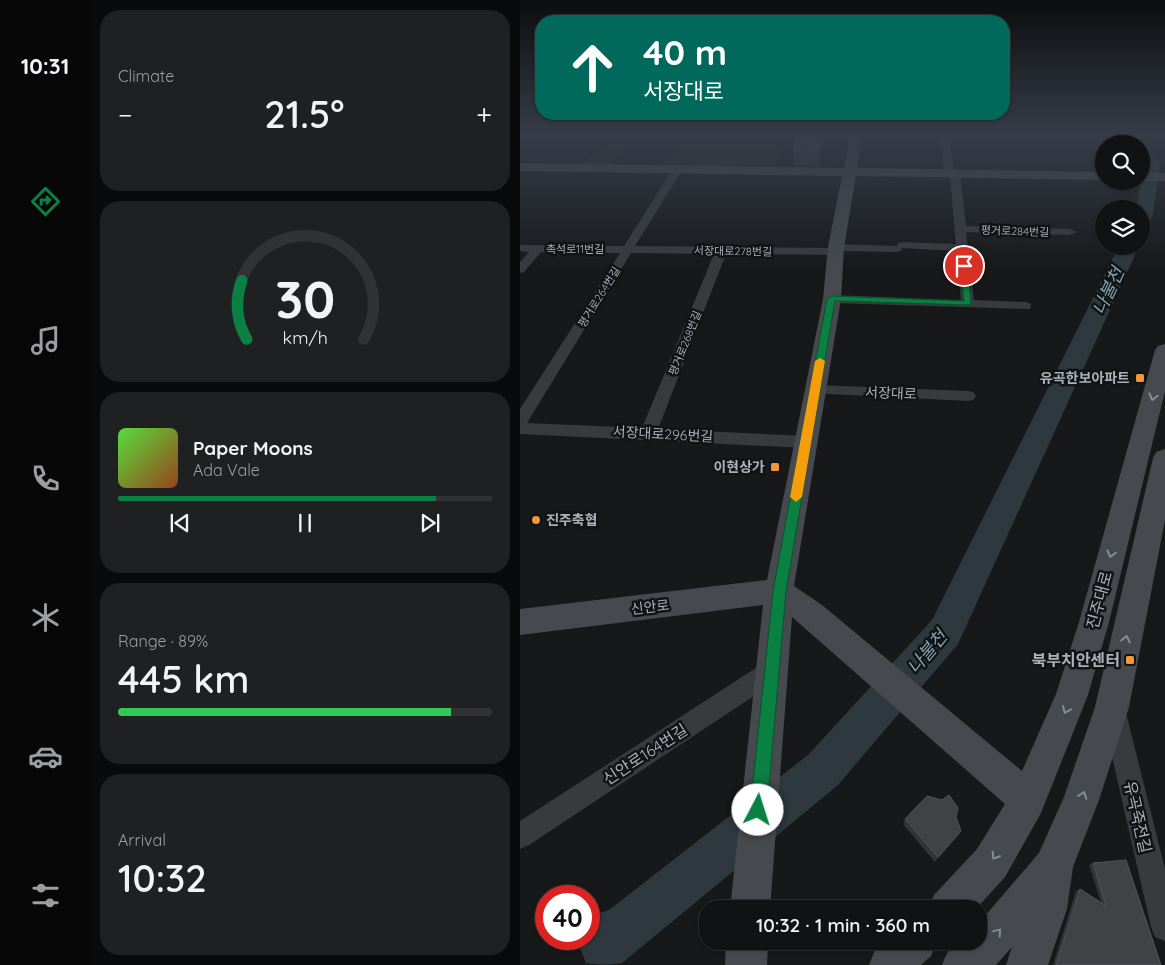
<!DOCTYPE html>
<meta charset="utf-8">
<style>
body{margin:0;font-family:Quicksand,"Noto Sans KR",sans-serif;background:#1e2022;color:#f1f3f6;height:100vh;display:flex;flex-direction:column;font-size:19px;white-space:nowrap}
*{box-sizing:border-box;margin:0}
p{font-size:16px;color:#9c9ea0}
.icon{flex:none;width:28px;height:28px;fill:none;stroke:currentColor;stroke-width:2;stroke-linecap:round;stroke-linejoin:round}
.map{position:relative;flex:1;overflow:hidden}
.side{display:flex;flex-direction:column;gap:10px;padding:10px;background:#090a0b;width:430px}
.side>*{flex:none}
.guide{position:absolute;left:15px;top:15px;width:475px;height:105px;border-radius:20px;box-shadow:0 1px 4px #0004,0 0 0 1px #303234;background:#00695c;color:#fff;overflow:hidden}
.buttons{position:absolute;left:575px;top:135px;display:grid;gap:10px}
.buttons a{display:grid;place-items:center;width:55px;height:55px;border-radius:50%;background:#111214;box-shadow:0 1px 4px #0004,0 0 0 1px #303234;font-size:25px}
.speed{position:absolute;left:15px;top:885px;display:flex;gap:10px;font-size:25px;font-weight:700;text-align:center}
.speed>*{display:grid;place-content:center;width:65px;height:65px;border-radius:50%;background:#111214;box-shadow:0 1px 4px #0004,0 0 0 1px #303234;line-height:1}
.speed .limit{border:8px solid #d22;background:#fff;color:#111}
.pin{position:absolute;display:grid;place-items:center;width:42px;height:42px;color:#fff;margin:-21px;border:2px solid #fff;border-radius:50%;box-shadow:0 1px 5px #0007}
.me{position:absolute;width:55px;margin:-28px;rotate:5deg;stroke-linejoin:round;filter:drop-shadow(0 0 4px #0008)}
.turn{display:flex;align-items:center;gap:18px;height:105px;padding:0 25px;font-size:22px}
.turn .icon{width:65px;height:65px;stroke-width:2.5}
.turn b{display:block;font-size:35px;line-height:42px}
.big{font-size:38px;font-weight:600;line-height:1.1}
.side .card{flex:1;display:flex;flex-direction:column;justify-content:center;gap:8px;min-width:0;padding:0 18px;border-radius:20px;background:#1e2022}
.side .dial{align-items:center;gap:0}
.dial svg{height:130px;overflow:visible;fill:none;stroke:#303234;stroke-width:7;stroke-linecap:round;text-anchor:middle}
.dial text{fill:#f1f3f6;stroke:none}
.song{display:flex;align-items:center;gap:15px}
.cover{width:60px;height:60px;border-radius:8px;background:linear-gradient(135deg,hsl(110 70% 55%),hsl(20 70% 35%))}
.played{height:5px;border-radius:2px;background:linear-gradient(90deg,#0b8043 85%,#303234 85%)}
.keys{display:flex;justify-content:space-around;direction:ltr}
.heat{display:flex;justify-content:space-between;align-items:center;font-size:28px;direction:ltr}
.charge{height:8px;border-radius:4px;background:linear-gradient(90deg,#34c759 89%,#303234 0)}
.trip{position:absolute;left:179px;top:900px;width:288px;height:50px;border-radius:20px;background:#111214;box-shadow:0 1px 4px #0004,0 0 0 1px #303234;font-weight:600;line-height:50px;text-align:center}
main{display:flex;flex:1;min-height:0}
.dock{display:flex;flex-direction:column;width:90px;justify-content:space-around;align-items:center;background:#070708;color:#9c9ea0}
.dock .icon{width:35px;height:35px}
.dock .current{color:#0b8043}
.dock b{font-size:22px;color:#f1f3f6}
.map>svg:first-child{display:block}
.green{fill:#1d251d}
.lines{fill:none;stroke-linecap:round;stroke-linejoin:round}
.river{fill:#2d393e;fill-rule:evenodd}
.street{fill:#383a3e;fill-rule:evenodd}
.secondary{fill:#464a4e;fill-rule:evenodd}
.wall{fill:#333438}
.shaded-wall{fill:#222326}
.building{fill:#404246;stroke:#505358}
.oneway{stroke:#878d94}
.route{fill:#0b8043;stroke:#07532c}
.slow{fill:#f59e0b}
.poi-dot{fill:#f09739;stroke:#121315;stroke-width:2}
.labels{text-anchor:middle;dominant-baseline:central;stroke-width:5;stroke-linejoin:round;paint-order:stroke}
.far-street-label{font-size:11px;fill:#aab1b9;stroke:#121315}
.poi-label{font-size:14px;font-weight:bold;fill:#aab1b9;stroke:#121315;text-anchor:end}
.street-label{font-size:14px;fill:#aab1b9;stroke:#121315}
.near-street-label{font-size:16px;fill:#aab1b9;stroke:#121315}
.near-poi-label{font-size:16px;font-weight:bold;fill:#aab1b9;stroke:#121315;text-anchor:end}
.near-water-label{font-size:18px;font-style:italic;fill:#81a4b4;stroke:#121315}
</style>
<main>
<nav class="dock">
<b>10:31</b>
<svg class="icon current" aria-label="directions" viewBox="0 0 24 24"><path d="M12 3l9 9-9 9-9-9zM9 14v-3h6M13 9l2 2-2 2"/></svg>
<svg class="icon" aria-label="music" viewBox="0 0 24 24"><path d="M9 18V5l10-2v13"/><circle cx="6" cy="18" r="3"/><circle cx="16" cy="16" r="3"/></svg>
<svg class="icon" aria-label="phone" viewBox="0 0 24 24"><path d="M5 4h4l2 5-3 2q2 4 5 5l2-3 5 2v4C11 20 4 13 5 4z"/></svg>
<svg class="icon" aria-label="climate" viewBox="0 0 24 24"><path d="M12 3v18M4 7l16 10M4 17L20 7"/></svg>
<svg class="icon" aria-label="car" viewBox="0 0 24 24"><path d="M5 17H2v-5l4-1 3-4h7l3 4 3 1v5h-3M9 17h6M6 11h13"/><circle cx="7" cy="17" r="2"/><circle cx="17" cy="17" r="2"/></svg>
<svg class="icon" aria-label="filters" viewBox="0 0 24 24"><path d="M4 7h16M4 17h16"/><circle cx="9" cy="7" r="2"/><circle cx="15" cy="17" r="2"/></svg>
</nav>
<section class="side">
<div class="card"><p>Climate</p>
<div class="heat"><a>−</a><b class="big">21.5°</b><a>+</a></div>
</div>
<div class="card dial"><svg viewBox="0 0 100 80">
<path d="M14 69A42 42 0 1 1 86 69"/>
<path d="M14 69A42 42 0 0 1 11 33" stroke="#0b8043"/>
<text x="50" y="56" font-size="32" font-weight="700">30</text>
<text x="50" y="72" font-size="11">km/h</text>
</svg></div>
<div class="card">
<div class="song"><i class="cover"></i><div><b>Paper Moons</b><p>Ada Vale</p></div></div>
<div class="played"></div>
<div class="keys"><svg class="icon" aria-label="previous" viewBox="0 0 24 24"><path d="M18 5L8 12l10 7zM5 5v14"/></svg><svg class="icon" aria-label="pause" viewBox="0 0 24 24"><path d="M8 5v14M16 5v14"/></svg><svg class="icon" aria-label="next" viewBox="0 0 24 24"><path d="M6 5l10 7-10 7zM19 5v14"/></svg></div>
</div>
<div class="card"><p>Range · 89%</p><b class="big">445 km</b><div class="charge"></div></div>
<div class="card"><p>Arrival</p><b class="big">10:32</b></div>
</section>
<div class="map">
<svg width="645" height="965" viewBox="0 0 645 965">
<rect width="100%" height="100%" fill="#17181a"/>
<path class="green" d="M95,136H141L121,140L88,165H61L98,137Z
M181,136H264L255,169L141,167L147,158H154L166,138Z"/>
<g class="lines">
<path class="river" d="M621,143L626,145L640,165L633,214L628,225L621,226V209H616L624,165L621,161Z
M599,246H619L438,644L318,785L102,963C92,965 76,965 66,963L59,945L61,939H69V924L77,914L89,910L288,755L412,620Z"/>
<path class="street" d="M421,136H429L434,171L440,174L446,226L550,229L556,232L550,235L446,232L454,300L505,302L510,303L511,306L510,309L312,303L306,299L312,295L441,300L437,251L382,248L381,251L377,252L321,251L320,254L316,255L206,254L138,429L286,436L292,438L294,442L292,446L286,448L0,434V409L100,253L21,252L4,272L0,273V262L9,252L0,251V245L104,246L152,170L157,167L162,170L115,246L311,248L312,245L316,244L377,246L378,243L382,242L436,244L430,176L424,173ZM111,253L194,254L122,428L7,423Z
M576,136H584L588,144L581,146Z
M295,385L448,391L453,392L456,396L453,400L448,401L290,393L287,390L290,387Z
M250,661L258,664L261,672L258,680L9,845L0,849V821L242,664Z
M594,701L602,705L606,713L645,869V941L635,937L631,927L582,713L586,705Z"/>
<path class="secondary" d="M330,136H342L337,168L584,172V180L336,176L324,247L321,299L274,586L302,605L502,771L536,694L559,622L635,350L638,346L645,344V391L589,622L568,695L521,813L485,877L456,909H408L414,895L457,849L485,804L272,617L250,909H210L243,605L0,635V609L247,580L303,299L308,247L322,176L0,171V163L324,168Z
M621,173H645V181H621Z
M645,449V520L609,707L579,800L553,867L547,909L528,965H486L492,947L476,965H422C431,943 434,941 458,941V924L519,853L544,797L575,707L633,458L636,452Z
M206,941H248L247,965H205Z
M364,941H417L411,956L401,965H349L355,950Z"/>
</g>
<path class="wall" d="M277,136H305L299,166L274,165L273,151Z
M436,817L441,831L438,836L415,862L383,824L385,819Z
M573,863L641,965H533L556,891L560,889L581,902L569,865Z"/>
<path class="shaded-wall" d="M302,136H305L299,166V152Z
M441,831L438,836L415,862L418,857Z"/>
<path class="building" d="M277,136H302L299,152L273,151Z
M429,795L438,808L436,817L441,831L418,857L385,819L407,796L422,800Z
M606,860L641,965H536L560,889L586,906L573,863Z"/>
<defs><path id="oneway-chevron" d="M-2-3.5L2.5 0L-2 3.5" fill="none" stroke-width="1.6" stroke-linecap="round" stroke-linejoin="round" transform="scale(1.25)"/></defs>
<g class="oneway">
<use href="#oneway-chevron" transform="translate(633 397) rotate(105)"/>
<use href="#oneway-chevron" transform="translate(591 554) rotate(105)"/>
<use href="#oneway-chevron" transform="translate(606 639) rotate(-78)"/>
<use href="#oneway-chevron" transform="translate(546 710) rotate(112)"/>
<use href="#oneway-chevron" transform="translate(563 795) rotate(-71)"/>
<use href="#oneway-chevron" transform="translate(475 856) rotate(122)"/>
<use href="#oneway-chevron" transform="translate(478 932) rotate(-50)"/>
</g>
<linearGradient id="sky" x2="0" y2="1"><stop stop-color="#0d0d0e"/><stop offset="0.5" stop-color="#363d49"/><stop offset="1" stop-color="#363d49" stop-opacity="0"/></linearGradient>
<rect width="645" height="271" fill="url(#sky)"/>
<path class="route" d="M444,264L448,266L451,305L315,301L266,591L247,810L244,816L238,818L232,816L230,810L253,591L307,299L312,296L444,301L440,266Z"/>
<path class="slow" d="M300,358L305,361L282,497L276,502L270,497L295,361Z"/>
<g class="poi-dot">
<rect x="615" y="373" width="10" height="10" rx="2.5"/>
<rect x="250" y="462" width="10" height="10" rx="2.5"/>
<circle cx="16" cy="520" r="5"/>
<rect x="605" y="655" width="10" height="10" rx="2.5"/>
</g>
<g class="labels">
<g class="far-street-label">
<text transform="translate(495 231) rotate(2)">평거로284번길</text>
<text x="55" y="249">촉석로11번길</text>
<text transform="translate(213 251) rotate(1)">서장대로278번길</text>
<text transform="translate(79 297) rotate(-58)">평거로264번길</text>
<text transform="translate(165 343) rotate(-68)">평거로268번길</text>
</g>
<g class="poi-label">
<text x="610" y="378">유곡한보아파트</text>
<text x="245" y="467">이현상가</text>
<text x="26" y="520" text-anchor="start">진주축협</text>
</g>
<g class="street-label">
<text transform="translate(371 393) rotate(2)">서장대로</text>
<text transform="translate(143 434) rotate(3)">서장대로296번길</text>
<text transform="translate(130 607) rotate(-7)">신안로</text>
</g>
<g class="near-street-label">
<text transform="translate(579 600) rotate(-75)">진주대로</text>
<text transform="translate(125 754) rotate(-33)">신안로164번길</text>
<text transform="translate(618 817) rotate(77)">유곡죽전길</text>
</g>
<g class="near-poi-label">
<text x="600" y="660">북부치안센터</text>
</g>
<g class="near-water-label">
<text transform="translate(588 291) rotate(-65)">나불천</text>
<text transform="translate(407 652) rotate(-50)">나불천</text>
</g>
</g>
</svg>
<div class="buttons">
<a><svg class="icon" aria-label="search" viewBox="0 0 24 24"><circle cx="10" cy="10" r="6"/><path d="M15 15l6 6"/></svg></a>
<a><svg class="icon" aria-label="layers" viewBox="0 0 24 24"><path d="M12 4l9 5-9 5-9-5zM3 14l9 5 9-5"/></svg></a>
</div>
<div class="speed"><div class="limit">40</div></div>
<div class="pin" style="left:444px;top:266px;background:#d93025"><svg class="icon" aria-label="arrive" viewBox="0 0 24 24"><path d="M6 21V4h12l-3 4 3 4H6"/></svg></div>
<svg class="me" style="left:238px;top:810px" viewBox="-20 -20 40 40"><circle r="19" fill="#fff"/><path d="M0-13L10 11 0 6-10 11z" fill="#0b8043"/></svg>
<div class="trip">10:32 · 1 min · 360 m</div>
<div class="guide">
<div class="turn"><svg class="icon" aria-label="ahead" viewBox="0 0 24 24"><path d="M12 20V5M6 11l6-6 6 6"/></svg><div><b>40 m</b>서장대로</div></div>
</div>
</div>
</main>
